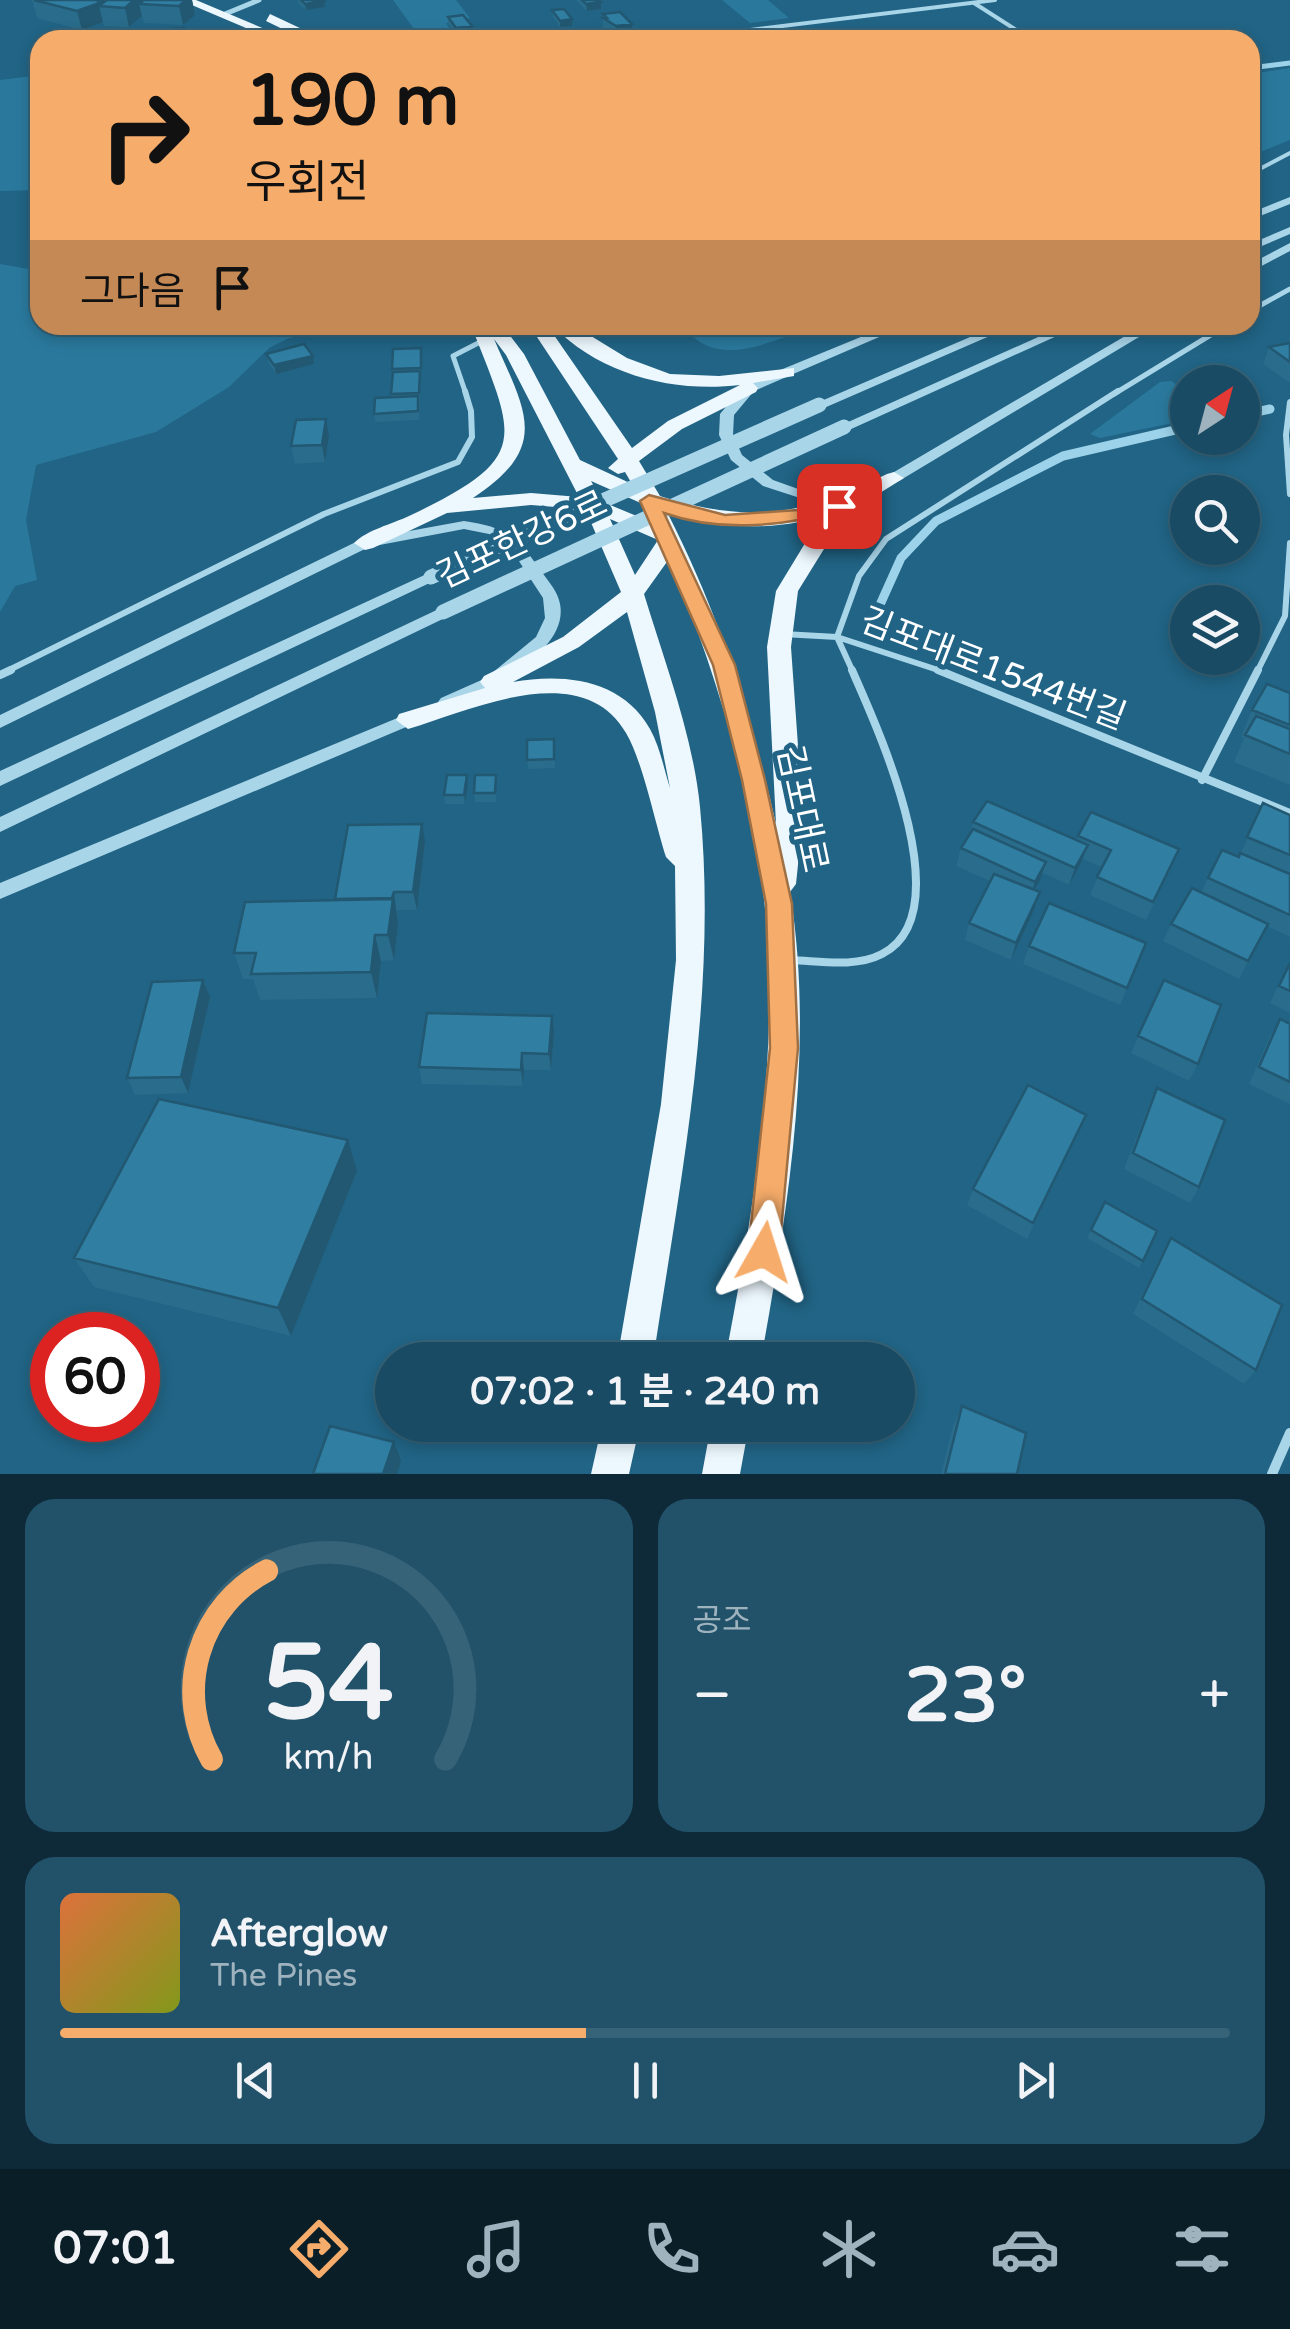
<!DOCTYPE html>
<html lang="ko">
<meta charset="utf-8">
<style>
body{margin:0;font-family:"Varela Round","Noto Sans KR",sans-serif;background:#22526a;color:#f1f3f6;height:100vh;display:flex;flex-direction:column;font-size:38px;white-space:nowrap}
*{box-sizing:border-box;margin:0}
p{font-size:32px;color:#9fb3bf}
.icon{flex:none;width:55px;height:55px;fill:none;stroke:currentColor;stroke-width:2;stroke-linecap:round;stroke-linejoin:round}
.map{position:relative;height:1474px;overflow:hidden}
.drawer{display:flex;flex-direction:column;gap:25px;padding:25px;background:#0e2937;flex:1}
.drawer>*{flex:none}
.hud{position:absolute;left:30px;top:30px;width:1230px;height:305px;border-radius:30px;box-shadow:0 5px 15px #0003,0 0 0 2px #376378;background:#f6ac6a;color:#111;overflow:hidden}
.needle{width:65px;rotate:36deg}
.buttons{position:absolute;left:1170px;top:365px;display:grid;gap:20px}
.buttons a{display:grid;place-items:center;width:90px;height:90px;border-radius:50%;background:#194b64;box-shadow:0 5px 15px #0003,0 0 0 2px #376378;font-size:50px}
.speed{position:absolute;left:30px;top:1312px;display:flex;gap:20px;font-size:50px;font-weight:700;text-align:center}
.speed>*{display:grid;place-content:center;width:130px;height:130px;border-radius:50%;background:#194b64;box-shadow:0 5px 15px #0003,0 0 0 2px #376378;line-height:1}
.speed .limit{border:15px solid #d22;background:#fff;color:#111}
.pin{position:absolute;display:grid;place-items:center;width:85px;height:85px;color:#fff;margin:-42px;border-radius:20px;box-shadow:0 5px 15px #0006}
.me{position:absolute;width:110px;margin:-55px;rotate:6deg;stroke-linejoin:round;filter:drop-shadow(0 0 8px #0008)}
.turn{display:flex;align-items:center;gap:35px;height:210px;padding:0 50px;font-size:45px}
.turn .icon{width:130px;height:130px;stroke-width:2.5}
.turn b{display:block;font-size:70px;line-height:85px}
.then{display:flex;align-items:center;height:95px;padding:0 50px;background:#0003;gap:20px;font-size:38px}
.big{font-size:75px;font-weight:700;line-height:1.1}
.drawer .tile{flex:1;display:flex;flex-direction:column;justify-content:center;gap:15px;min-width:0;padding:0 35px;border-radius:30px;background:#22526a}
.drawer .dial{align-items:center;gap:0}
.dial svg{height:260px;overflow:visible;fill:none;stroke:#376378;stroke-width:7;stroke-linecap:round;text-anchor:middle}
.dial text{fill:#f1f3f6;stroke:none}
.song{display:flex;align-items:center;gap:30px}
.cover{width:120px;height:120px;border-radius:15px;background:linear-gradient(135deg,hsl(20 70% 55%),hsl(70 70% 35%))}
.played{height:10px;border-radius:5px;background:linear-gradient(90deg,#f6ac6a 45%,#376378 45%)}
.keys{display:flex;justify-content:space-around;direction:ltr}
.heat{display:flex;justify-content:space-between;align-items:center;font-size:55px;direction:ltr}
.drawer .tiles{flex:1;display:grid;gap:25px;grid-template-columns:1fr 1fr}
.tile:last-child{grid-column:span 2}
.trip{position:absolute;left:375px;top:1342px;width:540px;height:100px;border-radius:50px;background:#194b64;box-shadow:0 5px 15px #0003,0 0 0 2px #376378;font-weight:700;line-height:100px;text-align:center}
.tabs{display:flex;height:160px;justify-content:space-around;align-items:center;background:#0a1e28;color:#9fb3bf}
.tabs .icon{width:70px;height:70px}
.tabs .on{color:#f6ac6a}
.tabs b{font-size:45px;color:#f1f3f6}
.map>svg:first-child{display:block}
.green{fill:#2a799d}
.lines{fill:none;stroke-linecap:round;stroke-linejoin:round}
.stream-far1{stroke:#9dd3ea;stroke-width:5}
.stream{stroke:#9dd3ea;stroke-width:9}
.service-far4{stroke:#a9d5e9;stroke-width:4}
.service-far3{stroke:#a9d5e9;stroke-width:5}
.service-far2{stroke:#a9d5e9;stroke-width:6}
.service-far1{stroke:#a9d5e9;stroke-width:8}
.service{stroke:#a9d5e9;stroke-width:10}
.minor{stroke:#a9d5e9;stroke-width:5}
.tertiary{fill:#a9d5e9;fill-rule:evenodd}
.primary{fill:#ecf7fe;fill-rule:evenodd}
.tertiary-bridge{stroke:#a9d5e9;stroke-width:15}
.wall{fill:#296c8b}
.shaded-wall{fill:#225871}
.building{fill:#307ea2;stroke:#225871;stroke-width:2.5}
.route{fill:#f6ac6a;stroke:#a07045;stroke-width:2.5}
.labels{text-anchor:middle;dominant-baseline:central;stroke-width:10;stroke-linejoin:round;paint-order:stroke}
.street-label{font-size:35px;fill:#fff;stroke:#216485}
</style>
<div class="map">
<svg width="1290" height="1474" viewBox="0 0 1290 1474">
<rect width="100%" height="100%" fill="#216485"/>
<path class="green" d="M393,0H456L470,18L446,23L454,35L452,37L422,40Z
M722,0H768L789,18L750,23Z
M1290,68V140L1250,156V74Z
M40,75V190L0,191V80Z
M0,264L40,271V325H369L289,338L269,348L229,387L156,432L36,465L26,520L37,580L15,586L0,612Z
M682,325H818C771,340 718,373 682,325Z
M1171,381L1187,391V420L1100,438L1090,434L1160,382Z"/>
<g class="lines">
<path class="stream-far1" d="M1250,68L1290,63"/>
<path class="stream" d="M1242,415L1270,409
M870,627L901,558L936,521L1063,456L1188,427"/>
<path class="service-far4" d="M974,3L1032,40
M669,40L995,0
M1250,174L1290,153"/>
<path class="service-far3" d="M1250,174L1255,172
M1250,311L1290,289
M466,394L453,356L486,339
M1114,394L1227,325"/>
<path class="service-far2" d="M1290,402L1286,435L1290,494
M783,634L837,637L944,672
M837,637L859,576L886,539L1118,391
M837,637L853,672
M5,672L324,514L458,462L472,437L471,411L465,391
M1257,672L1285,616L1290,543"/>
<path class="service-far1" d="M938,670L1290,813
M0,675L11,670
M1202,780L1258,670
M791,960C820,961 855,968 882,954C963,913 877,727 852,670"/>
<path class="service" d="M1272,1474L1290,1433"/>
<path class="minor" d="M225,14L259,0"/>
<path class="tertiary" d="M1290,197V204L1250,220V213Z
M1290,227V234L1250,251V244Z
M1290,243V251L1250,272V264Z
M890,325H907L754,391L734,415L733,435L742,455L773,480L801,490L833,489L889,475L1144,325H1159L899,481L833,497L800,498L763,486L731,460L719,435L720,414L744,385Z
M998,325H1015L824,408L819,409L812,405Z
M1065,325H1081L849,430L844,431L837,427Z
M464,521C503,527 516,534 538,567C545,577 556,589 559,600C574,649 488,690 453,706L447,708L438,702L441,698L486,678L536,637L545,618L543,598L513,552L489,534L464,529L369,547L0,728V715L360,540Z
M431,572L436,574L439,577L436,580L0,786V771Z
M443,607L451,612L449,616L0,832V817Z
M419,709L428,715L425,719L0,899V883Z"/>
<path class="primary" d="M180,0H196L291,40H274Z
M270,14L319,37L321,40H305L266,21Z
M471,325H502L524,354L580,460L632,484L625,472L618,474L608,468L618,459L529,325H547L632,448L668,421L740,385C674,393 600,375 552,325H573L627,358L670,374L719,376L794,368V376L753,383L758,388L756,392L682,429L639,461L660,496C750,524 804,516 887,474L894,472L904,478L875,496L824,549L798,591L791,647L803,816L796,884L790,892C815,1046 788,1208 761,1360H725C751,1224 775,1085 768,947C762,822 718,674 669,559L644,594C665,663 693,736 700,807C718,993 681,1177 653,1360H617L661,1104L676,960L675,866L666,857C655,823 643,762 626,733C582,657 471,710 408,729L396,720L399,714L485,688L480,682L484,676L563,637L621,592L586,511L580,509L531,505L447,513L373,548L365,550L354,543C367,530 392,524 409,516C534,457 515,439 471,325ZM494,339L506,355L579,497L531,493L473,498C552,446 525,411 494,339ZM591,481L643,504L651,522L603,502ZM667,512C724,530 780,532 836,512L807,540L776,591L767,647L776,824C751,715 718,611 667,512ZM610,519L658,540L635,575ZM627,612L655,712L670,788C664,769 660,747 650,729C622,679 564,673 513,682L579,647Z
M602,1425H640L629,1474H591Z
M711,1425H749L740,1474H702Z"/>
<path class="tertiary-bridge" d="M431,577L819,405
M443,612L844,427"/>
</g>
<path class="wall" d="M32,0H192L195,15L183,25L144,23L142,16L129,27L104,26L103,22L82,30L37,18Z
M298,0H323L325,7L306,10L298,3Z
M576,0H598L601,2V9L587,11Z
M552,10L572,19V26L560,27L553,17Z
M603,14L632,24V37L617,39L603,31Z
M448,17L472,26V32L457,34L448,24Z
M1290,343V383L1263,364L1269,347Z
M266,354L314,364L276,374L268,362Z
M422,356L419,420L375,422L374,414L391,397L392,369Z
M329,436L325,462L295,464L291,446Z
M1290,693V785L1234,762L1244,738L1241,737L1252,710Z
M554,739L555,768L528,769L527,760Z
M467,775L468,784L465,804H445L444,795Z
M496,775V802H475L474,793Z
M1263,803L1290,815V937L1267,926L1239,979L1163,941L1171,924L1201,893L1208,878L1239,857Z
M973,822L1076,841L1078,836L1172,866L1146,920L1090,895L1102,867L1083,859L1069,885L1043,873L1034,890L1040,892L1034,910L1011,960L965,940L969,923L990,881L956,866L961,848L971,832Z
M425,841L417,910H397L396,916L398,925L394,960L381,961L377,998L260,1000L253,979H243L234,953L335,900Z
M1146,943L1120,1005L1023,964L1029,946Z
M1290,961V1013L1270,1003Z
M203,980L210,997L188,1093L135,1095L127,1078Z
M1164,980L1198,1064L1189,1081L1131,1053Z
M1280,1019L1290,1024V1104L1249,1084L1270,1036Z
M554,1033L551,1070H524L523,1086L422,1084L419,1067Z
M1157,1088L1199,1187L1190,1203L1124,1169L1149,1104Z
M1079,1132L1027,1239L967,1205L973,1189Z
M357,1171L291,1336L94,1287L74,1258Z
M1105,1202L1143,1261L1139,1268L1087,1238Z
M1171,1238L1256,1370L1244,1384L1133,1314L1162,1253Z
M962,1406L1017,1474H941L953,1426Z"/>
<path class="shaded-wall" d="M99,0H145L139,4L142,16L129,27L125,8L99,6L103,22L82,30L77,11L100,2Z
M186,0H192L195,15L183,25L179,6Z
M324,1L325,7L306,10L305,4Z
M601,2V9L587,11L586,4Z
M572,19V26L560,27V21Z
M632,24V37L617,39L616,26Z
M472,26V32L457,34L456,28Z
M188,36L189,40H172V38Z
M313,356L314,364L276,374L274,365Z
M326,419L329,436L325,462L322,445Z
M467,775L468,784L465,804L464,795Z
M422,824L425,841L417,910L413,892Z
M1088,845L1081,863L1069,885L1075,868Z
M1046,862L1040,880L1029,899L1035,882Z
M394,892L398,925L394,960L388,935Z
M1040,892L1034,910L1011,960L1016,943Z
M375,935L381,961L377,998L371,972Z
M203,980L210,997L188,1093L181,1077Z
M552,1016L554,1033L551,1070L549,1054Z
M522,1053L524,1070L523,1086L521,1070Z
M348,1140L357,1171L291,1336L278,1308Z
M394,1442L401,1461L397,1474H383Z"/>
<path class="building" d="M34,0H96L102,2L77,11Z
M107,0H134L125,8L99,6Z
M144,0H186L179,6L139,4Z
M301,0H323L324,1L305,4Z
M582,0H598L601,2L586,4Z
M564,9L572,19L560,21L552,10Z
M620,12L632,24L616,26L603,18H607L603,14Z
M463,15L472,26L456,28L448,17Z
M185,28L188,36L172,38L169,29Z
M166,30L168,38L157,39L155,31Z
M243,30L252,40H216L215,38Z
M1290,343V362L1269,347Z
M304,344L313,356L274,365L266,354Z
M421,348V368L392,369L393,349Z
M420,371L419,393L391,394L393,372Z
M418,396V411L374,414L375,398Z
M326,419L322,445L291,446L296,420Z
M1267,684L1290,693V725L1252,710Z
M1256,716L1290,729V754L1245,735Z
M554,739V759L527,760V740Z
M447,775H467L464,795H444Z
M475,775H496L495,793H474Z
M987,801L1088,845L1075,868L973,822Z
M1263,803L1290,815V855L1247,837Z
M1091,812L1179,849L1153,902L1097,877L1111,850L1078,836Z
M422,824L413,892H394L392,898L335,899L348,825Z
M973,829L1046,862L1035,882L961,848Z
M1222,850L1239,857L1240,853L1290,874V915L1208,878Z
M994,874L1040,892L1016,943L969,923Z
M1192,888L1268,924L1248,961L1171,924Z
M393,899L388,935H375L371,972L251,974L256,953H234L245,902Z
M1049,903L1146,943L1127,988L1029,946Z
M1290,963V991L1279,986Z
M203,980L181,1077L127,1078L152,982Z
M1164,980L1221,1005L1198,1064L1138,1036Z
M427,1013L552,1016L549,1054L522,1053L521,1070L419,1067Z
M1280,1019L1290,1024V1082L1259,1067Z
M1028,1085L1086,1115L1033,1223L973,1189Z
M1157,1088L1225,1120L1199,1187L1133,1153Z
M159,1099L348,1140L278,1308L74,1258Z
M1105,1202L1157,1231L1143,1261L1091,1230Z
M1171,1238L1282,1305L1256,1370L1142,1299Z
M962,1406L1026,1433L1017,1474H945Z
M330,1426L394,1442L383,1474H313Z"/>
<path class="route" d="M649,495L725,515L798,510L839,500L848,506L846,510C786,525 724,534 664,513L735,665L765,780L792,904L798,1048L779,1252L775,1262L764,1267L752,1262L748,1252L770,1048L766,904L742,780L713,665L640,501Z"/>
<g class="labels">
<g class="street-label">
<text transform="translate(522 540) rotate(-25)">김포한강6로</text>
<text transform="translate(993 669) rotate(21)">김포대로1544번길</text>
<text transform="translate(802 809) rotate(78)">김포대로</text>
</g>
</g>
</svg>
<div class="buttons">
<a><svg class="needle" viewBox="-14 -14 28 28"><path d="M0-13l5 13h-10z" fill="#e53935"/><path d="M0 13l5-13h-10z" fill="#9fb3bf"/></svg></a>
<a><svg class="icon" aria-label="search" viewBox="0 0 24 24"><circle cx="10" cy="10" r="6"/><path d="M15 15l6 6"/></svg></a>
<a><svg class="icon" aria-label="layers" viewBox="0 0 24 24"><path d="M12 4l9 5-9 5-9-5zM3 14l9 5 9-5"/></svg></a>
</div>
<div class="speed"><div class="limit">60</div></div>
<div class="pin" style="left:839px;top:506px;background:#d93025"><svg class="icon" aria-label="arrive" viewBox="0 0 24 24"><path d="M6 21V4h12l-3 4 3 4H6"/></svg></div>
<svg class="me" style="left:764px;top:1252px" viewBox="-20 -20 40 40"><path d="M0-17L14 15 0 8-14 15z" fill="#f6ac6a" stroke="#fff" stroke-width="4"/></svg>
<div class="trip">07:02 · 1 분 · 240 m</div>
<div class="hud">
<div class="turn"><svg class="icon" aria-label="right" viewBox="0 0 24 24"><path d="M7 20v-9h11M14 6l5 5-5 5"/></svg><div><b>190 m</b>우회전</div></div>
<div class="then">그다음<svg class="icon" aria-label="arrive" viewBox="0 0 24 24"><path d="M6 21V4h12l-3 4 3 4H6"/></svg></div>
</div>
</div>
<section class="drawer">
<div class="tiles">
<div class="tile dial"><svg viewBox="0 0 100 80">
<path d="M14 69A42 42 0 1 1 86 69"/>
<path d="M14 69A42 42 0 0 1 31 11" stroke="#f6ac6a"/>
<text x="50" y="56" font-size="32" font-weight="700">54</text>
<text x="50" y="72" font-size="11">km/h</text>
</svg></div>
<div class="tile"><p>공조</p>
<div class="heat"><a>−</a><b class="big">23°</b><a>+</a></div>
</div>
<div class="tile">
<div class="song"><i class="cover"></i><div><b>Afterglow</b><p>The Pines</p></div></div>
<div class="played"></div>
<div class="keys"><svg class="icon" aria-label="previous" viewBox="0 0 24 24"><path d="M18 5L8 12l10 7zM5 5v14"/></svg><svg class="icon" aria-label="pause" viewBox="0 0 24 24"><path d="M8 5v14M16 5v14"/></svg><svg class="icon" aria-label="next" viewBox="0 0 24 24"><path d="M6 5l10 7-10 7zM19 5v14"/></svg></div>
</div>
</div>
</section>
<nav class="tabs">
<b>07:01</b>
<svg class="icon on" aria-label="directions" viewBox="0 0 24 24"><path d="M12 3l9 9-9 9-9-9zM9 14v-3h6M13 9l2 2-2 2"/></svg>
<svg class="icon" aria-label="music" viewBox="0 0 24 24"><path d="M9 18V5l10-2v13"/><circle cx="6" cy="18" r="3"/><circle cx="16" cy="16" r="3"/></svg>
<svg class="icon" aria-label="phone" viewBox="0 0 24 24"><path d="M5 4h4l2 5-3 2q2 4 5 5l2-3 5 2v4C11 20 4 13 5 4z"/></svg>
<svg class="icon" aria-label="climate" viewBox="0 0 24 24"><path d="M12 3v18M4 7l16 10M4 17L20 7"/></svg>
<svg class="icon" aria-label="car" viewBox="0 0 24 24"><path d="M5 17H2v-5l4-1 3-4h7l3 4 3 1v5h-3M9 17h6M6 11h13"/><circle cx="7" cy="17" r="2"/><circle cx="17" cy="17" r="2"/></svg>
<svg class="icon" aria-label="filters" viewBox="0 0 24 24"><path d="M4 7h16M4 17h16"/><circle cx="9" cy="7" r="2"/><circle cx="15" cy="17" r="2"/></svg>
</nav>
